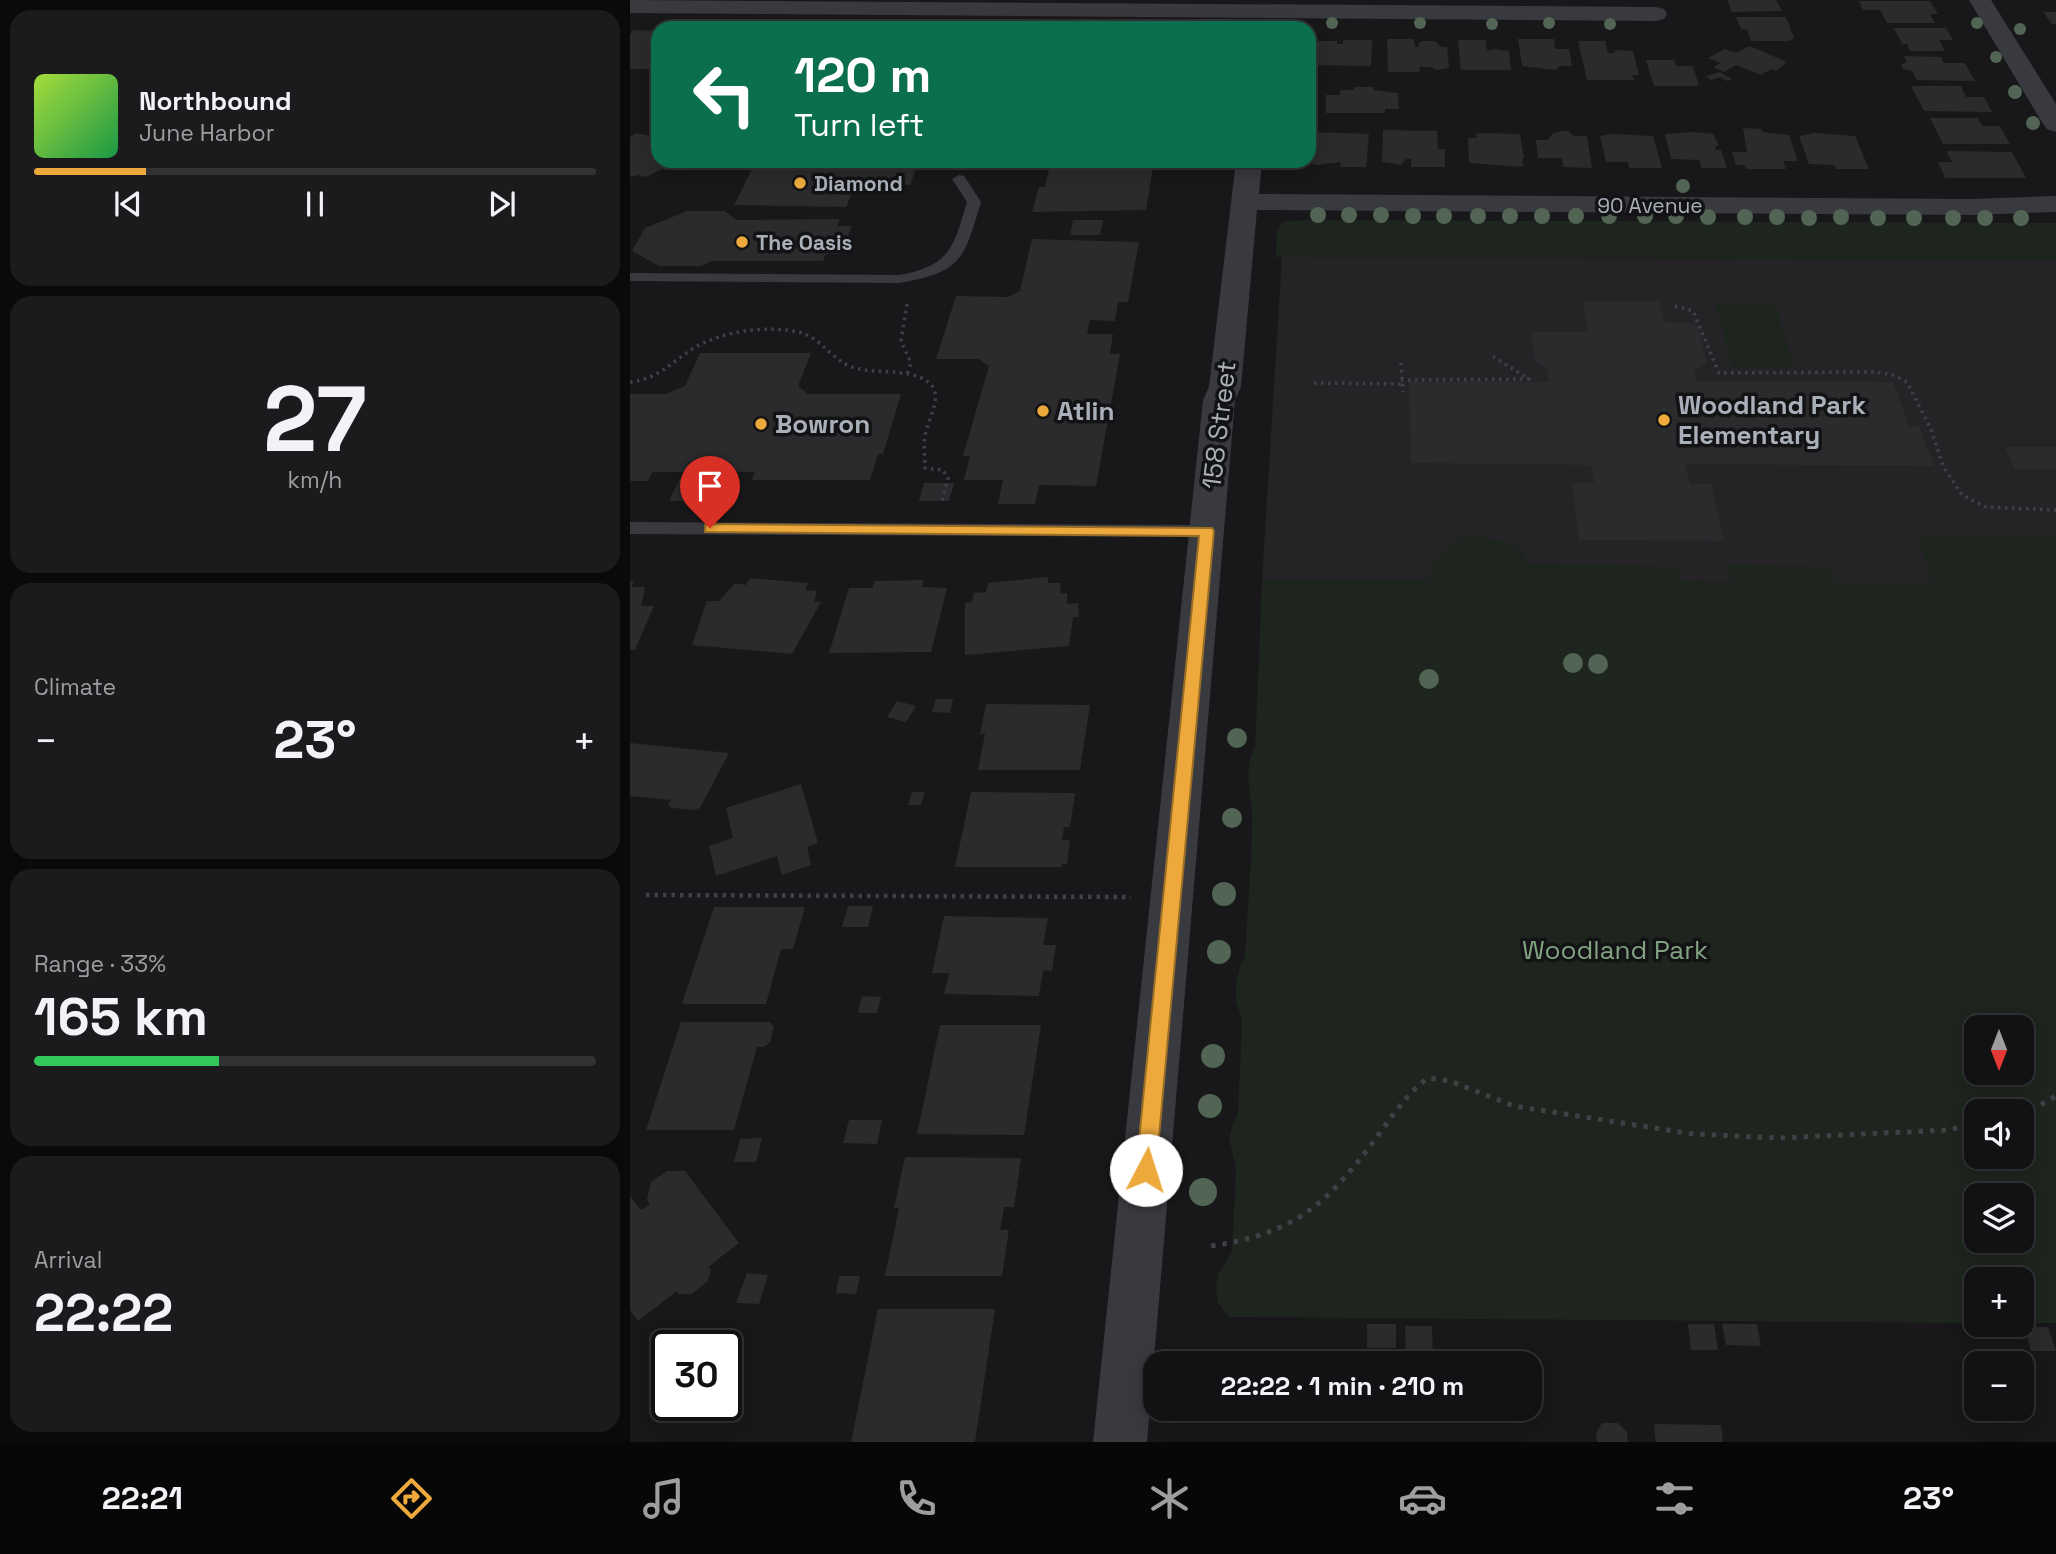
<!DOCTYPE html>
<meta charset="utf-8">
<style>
body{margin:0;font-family:"Space Grotesk",sans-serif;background:#1b1b1d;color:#f1f3f6;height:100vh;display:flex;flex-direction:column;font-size:26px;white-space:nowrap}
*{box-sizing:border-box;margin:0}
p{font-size:23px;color:#9c9ea0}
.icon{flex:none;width:38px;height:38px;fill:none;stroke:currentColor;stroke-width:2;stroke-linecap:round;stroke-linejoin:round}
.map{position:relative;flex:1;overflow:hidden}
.panel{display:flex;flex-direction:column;gap:10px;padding:10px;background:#0a0a0b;width:630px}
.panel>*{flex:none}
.hud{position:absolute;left:21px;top:21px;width:665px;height:147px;border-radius:21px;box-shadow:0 4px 18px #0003,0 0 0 2px #313234;background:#0b6e4f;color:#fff;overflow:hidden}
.needle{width:46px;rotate:180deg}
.fabs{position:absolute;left:1334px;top:1015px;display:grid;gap:14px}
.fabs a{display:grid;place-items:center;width:70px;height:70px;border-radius:14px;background:#121214;box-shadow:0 4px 18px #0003,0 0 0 2px #313234;font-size:35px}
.speed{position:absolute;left:21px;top:1330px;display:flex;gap:14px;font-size:35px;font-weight:700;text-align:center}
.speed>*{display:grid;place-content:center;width:91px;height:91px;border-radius:50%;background:#121214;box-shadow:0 4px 18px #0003,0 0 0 2px #313234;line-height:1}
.speed .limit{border:4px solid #111;border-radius:10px;background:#fff;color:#111}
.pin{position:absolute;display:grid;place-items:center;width:60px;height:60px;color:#fff;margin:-72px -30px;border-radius:50% 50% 50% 0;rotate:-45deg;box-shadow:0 0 7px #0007}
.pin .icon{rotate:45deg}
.me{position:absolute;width:77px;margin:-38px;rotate:5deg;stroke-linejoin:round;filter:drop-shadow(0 0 5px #0008)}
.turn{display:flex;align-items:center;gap:24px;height:147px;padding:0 28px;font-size:32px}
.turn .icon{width:91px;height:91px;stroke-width:2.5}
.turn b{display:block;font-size:49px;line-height:60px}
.big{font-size:52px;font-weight:700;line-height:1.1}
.panel .widget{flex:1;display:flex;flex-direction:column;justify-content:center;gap:10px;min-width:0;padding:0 24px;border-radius:21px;background:#1b1b1d}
.panel .dial{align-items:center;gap:0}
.dial b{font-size:91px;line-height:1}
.song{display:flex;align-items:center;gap:21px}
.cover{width:84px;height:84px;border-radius:10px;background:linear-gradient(135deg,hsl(80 70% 55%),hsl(140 70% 35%))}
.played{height:7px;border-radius:4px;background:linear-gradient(90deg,#eda93c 20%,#313234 20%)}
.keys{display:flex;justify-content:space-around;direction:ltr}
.heat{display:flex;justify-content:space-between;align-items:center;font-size:38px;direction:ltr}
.charge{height:10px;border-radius:5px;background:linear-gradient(90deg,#34c759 33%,#313234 0)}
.trip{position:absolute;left:513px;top:1351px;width:399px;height:70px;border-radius:21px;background:#121214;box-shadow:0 4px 18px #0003,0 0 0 2px #313234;font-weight:700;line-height:70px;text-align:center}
.menu{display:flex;height:112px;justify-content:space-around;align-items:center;background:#070708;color:#9c9ea0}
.menu .icon{width:49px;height:49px}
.menu .selected{color:#eda93c}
.menu b{font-size:32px;color:#f1f3f6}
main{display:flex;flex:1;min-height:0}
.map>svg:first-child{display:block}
.built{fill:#242427}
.green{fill:#1e251e;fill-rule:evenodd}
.building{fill:#2b2b2e}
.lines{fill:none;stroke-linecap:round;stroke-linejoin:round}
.path-far2{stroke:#3f4146;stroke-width:3.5;stroke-dasharray:2.5 4.5;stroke-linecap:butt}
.path-far1{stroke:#3f4146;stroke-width:4.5;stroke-dasharray:3.5 5;stroke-linecap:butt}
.path{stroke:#3f4146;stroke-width:5;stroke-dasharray:4.5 7;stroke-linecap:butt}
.lane{fill:#393a3f;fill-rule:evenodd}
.street{fill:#393a3f;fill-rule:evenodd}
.tree{fill:#526453}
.route{fill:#eda93c;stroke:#9a6e27;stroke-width:2}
.poi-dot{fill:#eda93c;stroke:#131315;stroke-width:2.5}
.labels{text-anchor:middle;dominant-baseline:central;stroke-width:7;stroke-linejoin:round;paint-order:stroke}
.far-poi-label{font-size:21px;font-weight:bold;fill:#aab0b9;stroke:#131315;text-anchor:start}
.far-street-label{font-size:21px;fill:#aab0b9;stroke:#131315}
.poi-label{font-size:26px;font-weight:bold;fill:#aab0b9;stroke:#131315;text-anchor:start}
.street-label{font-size:26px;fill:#aab0b9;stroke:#131315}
.park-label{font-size:26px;fill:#82a382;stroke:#131315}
</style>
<main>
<section class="panel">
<div class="widget">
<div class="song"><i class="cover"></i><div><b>Northbound</b><p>June Harbor</p></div></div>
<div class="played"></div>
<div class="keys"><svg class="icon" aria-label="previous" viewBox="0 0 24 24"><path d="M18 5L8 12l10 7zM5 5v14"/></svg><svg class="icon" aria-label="pause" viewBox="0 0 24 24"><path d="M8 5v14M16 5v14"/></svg><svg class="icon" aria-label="next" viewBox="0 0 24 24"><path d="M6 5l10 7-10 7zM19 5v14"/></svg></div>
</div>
<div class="widget dial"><b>27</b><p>km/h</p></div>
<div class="widget"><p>Climate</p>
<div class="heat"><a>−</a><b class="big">23°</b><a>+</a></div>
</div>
<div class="widget"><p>Range · 33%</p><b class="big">165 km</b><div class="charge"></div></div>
<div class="widget"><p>Arrival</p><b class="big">22:22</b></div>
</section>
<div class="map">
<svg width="1426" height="1442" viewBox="0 0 1426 1442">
<rect width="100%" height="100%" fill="#18181a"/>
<path class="built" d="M652,257L1426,260V583L632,580Z"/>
<path class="green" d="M676,220L1426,223V260L646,257L647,231L653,222Z
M1085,303L1145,304L1165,367H1102Z
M1287,535L1426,536V1323H1391V1279H1346V1323L599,1317L588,1303L586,1288L588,1274L602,1252L606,1169L599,1138L604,1120L608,1114L612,1020L606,1000V985L611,962L615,958C617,911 622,864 622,817C622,795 612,768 625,748L632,580H800V567L831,537C856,538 887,537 899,564L1046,566L1050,581L1102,582L1098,565L1199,566L1204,582H1303ZM1346,1027H1391V1073H1346ZM1346,1111H1391V1157H1346ZM1346,1195H1391V1241H1346Z"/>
<path class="building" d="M1097,0H1146L1152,11L1102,12Z
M1229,1H1300L1308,14H1300L1305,23H1257L1250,10H1233Z
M1413,12H1426V24H1422Z
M1106,17H1156L1164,38L1159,41H1121L1117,29H1111Z
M1264,28H1316L1323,40H1309L1315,51H1280L1277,44H1272Z
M3,30L28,31V69H0V35Z
M757,39H784L785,47H789V43L794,41H805L811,47H817L819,68L806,70L801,67H789L790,72H758Z
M888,39H924L925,49H939L942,66H930L925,70L892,66Z
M713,40H742L741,66L681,65L683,41H707V44H713Z
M828,40H856L857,51L864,49L879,51L881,70H831Z
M948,41H975L978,53H985L984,50L1003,51L1009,75H1002L1004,80H957Z
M1120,46L1157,62L1146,71L1141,69L1131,75L1106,65L1094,72L1083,67L1091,63L1078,58L1095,49L1106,53Z
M1274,56L1311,57L1314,63H1335L1345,81L1287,80L1282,71L1273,69L1271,65L1277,62Z
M1016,60H1044L1046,66H1063L1069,86H1024Z
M1090,72L1102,79L1097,81L1090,77L1081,80L1076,76Z
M1281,86H1331L1336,97H1354L1362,112L1294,111Z
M724,87H744L743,90L768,93L769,109H755V113H696V95H710V90H724Z
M1300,118H1348L1352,126H1370L1380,144H1313Z
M1113,128L1131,129L1132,132L1159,135L1168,161H1153L1156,169H1116L1115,165H1106L1102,152H1117Z
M753,130L807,131L808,149H815V167H781V159H776L771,165L752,162Z
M931,131H938L944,136H957L962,168L933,167L932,158H908L906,140H918L922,134Z
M681,132L739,134L736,167H710L711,162L687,165L673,161H679Z
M1062,132L1083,134L1089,146H1085L1086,150H1091L1097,168H1072L1069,160L1041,159L1035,134Z
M7,133L28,138V161H49L36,170L32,169L16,177L8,175L0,177V137Z
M846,133L890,134L894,158H892L893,167L839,163L838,138H847Z
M1185,133L1225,136L1239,169H1206L1205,165L1179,164L1169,136Z
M982,134L1023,136L1032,168H999L998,162H976L970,136Z
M1316,151L1382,152L1396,178H1315L1308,162H1322Z
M126,161H236L233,170L286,169L280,185L227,182L216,207L104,205Z
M377,161H413L395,170Z
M421,161H524L516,210L402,212L409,187H415Z
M57,211H94L107,220L210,219L207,226H222L211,254H196L193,261H82L71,266H29L2,251L15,228Z
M443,220H473L470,235H440Z
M402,239L509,242L498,302H488L485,321L460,320L457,334H483L480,354H490L466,486L409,485L405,504H368L373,480H334L340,456H333L359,366L348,359H306L326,296L378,297L390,291Z
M953,301H1029L1034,322L1067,323L1077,362L1064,370L1067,381L1263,382L1279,426H1289L1304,466L1055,464L1060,484H1081L1094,541L949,540L942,483H964L961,465L781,463L779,381L919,382L917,368L905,361L901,332H958Z
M70,353H181L168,386L178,394H271L253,454H248L240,480H122L125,472H87L93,459H86L78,478H84L75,501H39L50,478H55L57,472H22L18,481H0V394H36L55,386Z
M1375,447H1426V469H1384Z
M294,483H324L319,501H289Z
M418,577V583H430L431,594L437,593V604L448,603L449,617H443L439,646L335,655V603L342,602L344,593L356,592L358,583Z
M120,578L178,583L175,590L187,591L184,601L191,602L162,654L62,645L77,601H89L105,583L116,585Z
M293,580L292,587L317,588L301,652L199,653L219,588H242L245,581Z
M0,581H4L2,587H15L11,606H24L5,650H0Z
M306,699H323L320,713L302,712Z
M267,701L286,706L276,722L257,717Z
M356,704L460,705L450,770H348L355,734H350Z
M0,743L99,753L70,808L64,810L42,808L38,805L41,800L0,796Z
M171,784L188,843L177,847L181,865L152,875L147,856L86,876L79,846L103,838L96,808Z
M282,792H295L291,805H278Z
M341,792L445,793L440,827H434L432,840H440L437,864H432V867H325Z
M218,906H243L238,927H212Z
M84,907H175L163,949H151L136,1004H52Z
M314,916L418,918L413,945H426L422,971L413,970L409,996L314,994L319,973H302Z
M232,996L251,997L247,1013H228Z
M51,1022H140L144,1027L140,1042L134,1047H127L104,1130H16Z
M310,1025H411L394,1135L287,1134Z
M219,1120H252L247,1144L213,1143Z
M132,1138L126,1162H104L110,1139Z
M275,1157L391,1158L384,1207H374L370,1230H379L372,1276H255L269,1208H264Z
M37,1171H55L109,1243L78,1267L81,1269L78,1281L62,1294H49L47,1291L8,1321L0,1310V1196L11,1210L20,1204L17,1199L21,1182Z
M117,1273L138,1275L129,1304L106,1303Z
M209,1276H230L226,1294L206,1293Z
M248,1309H365L345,1442H221Z
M737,1324H766V1348H737Z
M1058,1324H1084L1088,1350H1061Z
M1092,1324H1127L1131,1346L1096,1345Z
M775,1326H802L803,1361H776Z
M1395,1327H1418L1426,1351H1401Z
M972,1423H988L997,1432L998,1442H967L966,1433Z
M1024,1424L1091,1425L1093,1442H1026Z"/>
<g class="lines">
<path class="path-far2" d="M277,304L271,341L281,363L277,374
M1045,306L1063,311L1089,373L1246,372L1263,375L1277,382L1301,429L1313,466L1332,495L1356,507L1426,510
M771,363L773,392
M771,380L899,379L859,354
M0,382C29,379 41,362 64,348C93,331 135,325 168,332C192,337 202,362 225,368C244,373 264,370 283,375C322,386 299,412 295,436C293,446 295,458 295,468L313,470L318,478L312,502
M684,383L772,384"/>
<path class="path-far1" d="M16,895L501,897"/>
<path class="path" d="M1391,1116L1426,1096
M581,1246C668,1233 698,1203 749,1134C764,1114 777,1093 798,1078L820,1081L884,1106L1063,1134L1149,1138L1318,1130L1346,1124"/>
<path class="lane" d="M329,175L334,176L351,202C334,259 332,272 270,283L0,281V273L270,275C321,265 323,248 337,202L322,179Z
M0,522L577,525L586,531L577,537L0,534Z"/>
<path class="street" d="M0,0L1026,7L1034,9L1037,14L1034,19L1026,21L0,13Z
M1339,0H1361L1426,104V132L1417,129L1413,124Z
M606,161H632L629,194L1343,199L1426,196V212L1343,215L627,210L611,387L605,400L517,1442H463L573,400L579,387Z"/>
</g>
<g class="tree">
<circle cx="702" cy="23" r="6"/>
<circle cx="790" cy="23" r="6"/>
<circle cx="919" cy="23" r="6"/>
<circle cx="1347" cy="23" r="6"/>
<circle cx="862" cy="24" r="6"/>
<circle cx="980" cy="24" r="6"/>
<circle cx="1390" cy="29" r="6"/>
<circle cx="1366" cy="57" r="6"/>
<circle cx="1385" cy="92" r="7"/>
<circle cx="1403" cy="123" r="7"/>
<circle cx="1053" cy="186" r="7"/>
<circle cx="688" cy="215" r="8"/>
<circle cx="719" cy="215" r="8"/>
<circle cx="751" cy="215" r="8"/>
<circle cx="783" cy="216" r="8"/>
<circle cx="814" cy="216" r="8"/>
<circle cx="848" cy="216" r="8"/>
<circle cx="880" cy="216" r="8"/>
<circle cx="912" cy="216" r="8"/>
<circle cx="946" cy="216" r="8"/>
<circle cx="979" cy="216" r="8"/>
<circle cx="1015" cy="216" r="8"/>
<circle cx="1046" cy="216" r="8"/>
<circle cx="1078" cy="217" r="8"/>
<circle cx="1115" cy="217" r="8"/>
<circle cx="1147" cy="217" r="8"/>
<circle cx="1211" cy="217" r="8"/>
<circle cx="1179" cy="218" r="8"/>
<circle cx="1248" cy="218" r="8"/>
<circle cx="1284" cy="218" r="8"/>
<circle cx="1323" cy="218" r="8"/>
<circle cx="1355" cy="218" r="8"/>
<circle cx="1391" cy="218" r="8"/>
<circle cx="943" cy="663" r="10"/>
<circle cx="968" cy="664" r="10"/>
<circle cx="799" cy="679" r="10"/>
<circle cx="607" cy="738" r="10"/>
<circle cx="602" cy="818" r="10"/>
<circle cx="594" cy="894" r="12"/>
<circle cx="589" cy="952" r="12"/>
<circle cx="583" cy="1056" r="12"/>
<circle cx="580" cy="1106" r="12"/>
<circle cx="573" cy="1192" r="14"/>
</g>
<path class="route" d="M80,524L582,528L584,531L526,1170L523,1176L516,1179L509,1176L506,1170L569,536L75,532V525Z"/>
<g class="poi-dot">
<circle cx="170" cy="183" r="7"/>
<circle cx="112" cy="242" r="7"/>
<circle cx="413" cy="411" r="7"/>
<circle cx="1034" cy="420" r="7"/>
<circle cx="131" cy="424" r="7"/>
</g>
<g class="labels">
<g class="far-poi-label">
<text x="184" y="183">Diamond</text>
<text x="126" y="242">The Oasis</text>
</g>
<g class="far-street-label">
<text x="1020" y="205">90 Avenue</text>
</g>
<g class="poi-label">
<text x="1048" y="405">Woodland Park<tspan x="1048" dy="30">Elementary</tspan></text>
<text x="427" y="411">Atlin</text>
<text x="145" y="424">Bowron</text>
</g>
<g class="street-label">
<text transform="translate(589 425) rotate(-83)">158 Street</text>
</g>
<g class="park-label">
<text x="985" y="950">Woodland Park</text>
</g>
</g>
</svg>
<div class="fabs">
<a><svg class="needle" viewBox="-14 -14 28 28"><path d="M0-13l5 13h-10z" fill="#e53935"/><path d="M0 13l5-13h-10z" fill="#9c9ea0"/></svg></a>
<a><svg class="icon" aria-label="sound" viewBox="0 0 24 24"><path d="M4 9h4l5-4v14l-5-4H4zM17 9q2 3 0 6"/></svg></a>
<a><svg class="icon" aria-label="layers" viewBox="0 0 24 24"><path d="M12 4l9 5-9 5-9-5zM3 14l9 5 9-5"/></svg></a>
<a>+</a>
<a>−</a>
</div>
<div class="speed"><div class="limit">30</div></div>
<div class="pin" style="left:80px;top:528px;background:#d93025"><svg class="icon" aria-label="arrive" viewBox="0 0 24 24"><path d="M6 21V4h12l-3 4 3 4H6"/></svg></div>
<svg class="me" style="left:516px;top:1170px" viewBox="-20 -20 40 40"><circle r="19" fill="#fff"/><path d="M0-13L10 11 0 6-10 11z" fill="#eda93c"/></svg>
<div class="trip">22:22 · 1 min · 210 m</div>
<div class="hud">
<div class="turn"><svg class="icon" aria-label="left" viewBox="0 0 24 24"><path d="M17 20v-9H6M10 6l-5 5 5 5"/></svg><div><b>120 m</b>Turn left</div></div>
</div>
</div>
</main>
<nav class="menu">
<b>22:21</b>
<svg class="icon selected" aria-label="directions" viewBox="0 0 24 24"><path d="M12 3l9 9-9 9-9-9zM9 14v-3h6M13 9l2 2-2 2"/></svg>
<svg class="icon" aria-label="music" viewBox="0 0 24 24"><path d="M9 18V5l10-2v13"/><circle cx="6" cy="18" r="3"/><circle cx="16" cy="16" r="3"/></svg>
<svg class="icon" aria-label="phone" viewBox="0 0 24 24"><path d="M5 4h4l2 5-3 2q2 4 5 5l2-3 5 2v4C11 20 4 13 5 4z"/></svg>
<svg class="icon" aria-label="climate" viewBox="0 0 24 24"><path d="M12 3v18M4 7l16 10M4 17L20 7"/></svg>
<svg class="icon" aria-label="car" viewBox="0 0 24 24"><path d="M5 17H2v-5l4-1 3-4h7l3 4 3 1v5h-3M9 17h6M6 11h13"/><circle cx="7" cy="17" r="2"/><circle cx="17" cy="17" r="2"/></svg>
<svg class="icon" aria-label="filters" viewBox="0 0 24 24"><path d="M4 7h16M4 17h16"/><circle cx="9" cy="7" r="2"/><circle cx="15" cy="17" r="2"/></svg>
<b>23°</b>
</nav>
